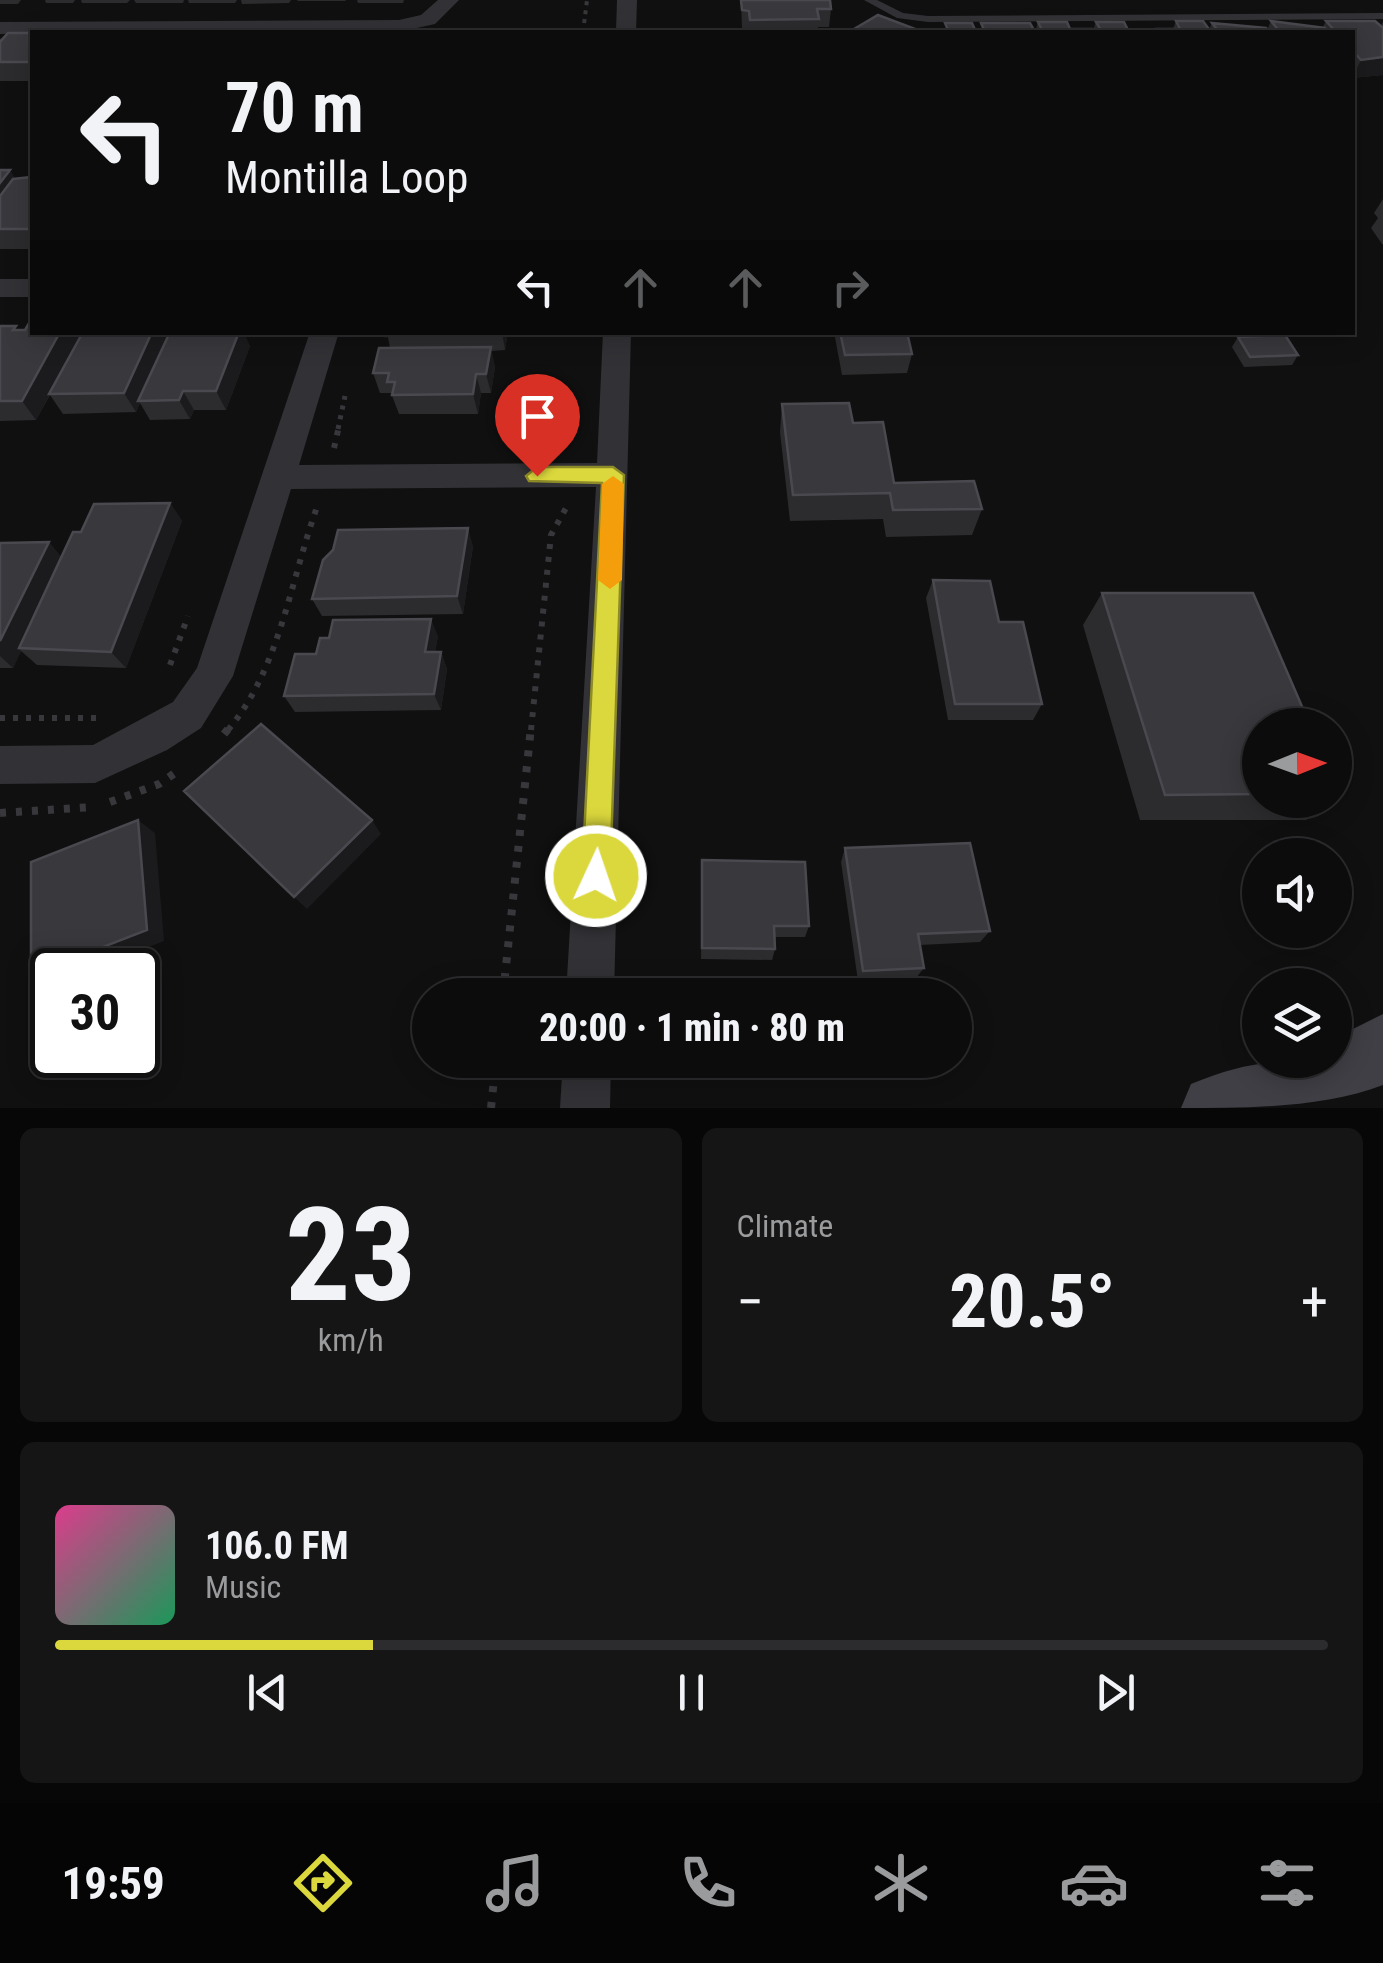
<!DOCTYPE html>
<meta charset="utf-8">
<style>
body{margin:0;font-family:"Roboto Condensed",sans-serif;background:#151516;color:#f1f3f6;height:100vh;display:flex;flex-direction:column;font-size:38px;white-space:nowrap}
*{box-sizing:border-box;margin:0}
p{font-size:32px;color:#9a9b9d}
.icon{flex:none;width:55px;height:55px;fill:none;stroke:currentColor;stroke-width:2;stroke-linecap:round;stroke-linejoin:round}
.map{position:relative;height:1108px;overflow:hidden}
.panel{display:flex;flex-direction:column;gap:20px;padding:20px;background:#070707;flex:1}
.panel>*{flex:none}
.hud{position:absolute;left:30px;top:30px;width:1325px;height:305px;border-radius:0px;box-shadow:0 5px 25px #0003,0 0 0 2px #2c2c2e;background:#0c0c0d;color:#f1f3f6;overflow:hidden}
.needle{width:65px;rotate:89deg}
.buttons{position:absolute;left:1242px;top:708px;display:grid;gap:20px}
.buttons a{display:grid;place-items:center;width:110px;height:110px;border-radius:50%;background:#0c0c0d;box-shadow:0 5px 25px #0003,0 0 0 2px #2c2c2e;font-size:50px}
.speed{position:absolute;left:30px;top:948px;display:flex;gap:20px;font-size:50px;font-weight:700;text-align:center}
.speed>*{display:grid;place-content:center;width:130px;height:130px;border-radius:50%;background:#0c0c0d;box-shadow:0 5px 25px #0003,0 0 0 2px #2c2c2e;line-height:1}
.speed .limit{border:5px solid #111;border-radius:15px;background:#fff;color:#111}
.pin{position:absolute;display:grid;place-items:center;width:85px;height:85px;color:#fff;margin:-102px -42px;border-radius:50% 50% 50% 0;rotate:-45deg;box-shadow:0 0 10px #0007}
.pin .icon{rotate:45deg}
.me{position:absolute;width:110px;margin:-55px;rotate:3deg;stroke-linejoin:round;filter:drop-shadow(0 0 8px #0008)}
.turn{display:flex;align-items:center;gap:35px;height:210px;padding:0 30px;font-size:45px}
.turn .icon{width:130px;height:130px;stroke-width:2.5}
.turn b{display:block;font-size:70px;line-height:85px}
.lanes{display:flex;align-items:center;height:95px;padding:0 30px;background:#0003;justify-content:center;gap:50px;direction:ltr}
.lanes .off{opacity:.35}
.big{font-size:75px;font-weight:800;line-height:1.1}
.panel .tile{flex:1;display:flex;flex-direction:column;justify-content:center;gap:15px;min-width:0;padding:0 35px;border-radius:15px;background:#151516}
.panel .dial{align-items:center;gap:0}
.dial b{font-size:130px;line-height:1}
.song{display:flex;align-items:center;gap:30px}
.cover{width:120px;height:120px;border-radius:15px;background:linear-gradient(135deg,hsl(330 70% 55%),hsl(150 70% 35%))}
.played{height:10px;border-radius:5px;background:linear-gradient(90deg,#dbd83d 25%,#2c2c2e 25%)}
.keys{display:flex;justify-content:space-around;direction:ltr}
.heat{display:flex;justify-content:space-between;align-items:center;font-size:55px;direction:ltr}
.panel .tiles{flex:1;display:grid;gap:20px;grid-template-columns:1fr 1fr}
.tile:last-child{grid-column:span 2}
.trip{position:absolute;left:412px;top:978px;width:560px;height:100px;border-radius:50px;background:#0c0c0d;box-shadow:0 5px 25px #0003,0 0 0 2px #2c2c2e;font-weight:800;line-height:100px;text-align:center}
.dock{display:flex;height:160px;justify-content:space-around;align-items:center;background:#050505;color:#9a9b9d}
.dock .icon{width:70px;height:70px}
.dock .active{color:#dbd83d}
.dock b{font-size:45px;color:#f1f3f6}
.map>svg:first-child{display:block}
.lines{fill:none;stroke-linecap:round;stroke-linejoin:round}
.path-far3{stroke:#38373c;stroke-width:4;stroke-dasharray:4 5;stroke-linecap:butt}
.path-far2{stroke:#38373c;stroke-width:5;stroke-dasharray:4 6;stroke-linecap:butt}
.path-far1{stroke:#38373c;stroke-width:6;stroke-dasharray:5 8;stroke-linecap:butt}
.path{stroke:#38373c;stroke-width:8;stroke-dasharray:6 10;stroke-linecap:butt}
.lane{fill:#323135;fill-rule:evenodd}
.street{fill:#323135;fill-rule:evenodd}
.secondary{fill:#403f45;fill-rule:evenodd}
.wall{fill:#2c2c2f}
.shaded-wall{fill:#1b1b1d}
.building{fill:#39393d;stroke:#49494f;stroke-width:2.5}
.route{fill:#dbd83d;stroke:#8e8c28;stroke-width:2.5}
.slow{fill:#f59e0b}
</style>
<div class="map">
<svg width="1383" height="1108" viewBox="0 0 1383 1108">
<rect width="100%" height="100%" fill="#101011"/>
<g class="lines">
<path class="path-far3" d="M583,32L587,0"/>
<path class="path-far2" d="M338,429L345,396"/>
<path class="path-far1" d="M334,448L339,426
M170,665L188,616
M0,718H99
M228,730C280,668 290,582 317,507
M531,730L551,535L566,508"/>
<path class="path" d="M224,734L230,727
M110,802L159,784L175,773
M0,813L93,807
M503,995L531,727
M491,1108L496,1060"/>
<path class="lane" d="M864,0H877L903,13L928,16L1383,13V19L928,22L897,18Z"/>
<path class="street" d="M438,0H459L435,24L399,32L0,34V22L399,20L421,15Z
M617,0H637L636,32H616Z
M0,279H32V297H0Z
M310,332H339L299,465L597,463L603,332H631L614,995H566L596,487L291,489L233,676L201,728L167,750L95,783L0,784V746L93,745L173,702L197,668Z
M563,1060H611L610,1108H560Z"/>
<path class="secondary" d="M1383,1014V1085C1324,1108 1247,1108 1181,1108L1191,1084C1246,1061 1277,1060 1335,1060V1038Z"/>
</g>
<path class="wall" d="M0,0H21L18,4H0Z
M45,0H75L73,3H46Z
M81,0H130L127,3H82Z
M134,0H184L183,3H136Z
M188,0H237L235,3H189Z
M241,0H291L289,3L242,4Z
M297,0H346L345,1H298Z
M357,0H404L403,3H358Z
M741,0L831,9L829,27H818V32H749L748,29H742Z
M1176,21L1209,30L1212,23L1267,30L1271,21L1323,27L1326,21L1381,26L1383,22V75L1352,78V32H1157L1158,29H1173Z
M1038,22L1070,29L1093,30L1096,22L1128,30L1151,32H1035Z
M32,33V81H0V38L2,40Z
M0,170H10L15,179L32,177V249H0Z
M1383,199V244H1382L1371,228L1378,218L1374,213Z
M0,326L32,332L250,346L226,410H194L190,419L150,420L140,403L136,412L63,414L50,395L36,420L0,421Z
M387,332H508L505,350L491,351L495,367L491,393H481L478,414H399L391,393H380L373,373L390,348Z
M834,332H907L912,354L907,373L842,375Z
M1238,337L1298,355L1292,365L1244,367L1232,347Z
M782,404L853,423L894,483L982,509L972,535L886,537L883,519L790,521L780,432Z
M170,503L182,521L126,668L37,665L21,651L13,668H0V543L49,542L61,557L81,532Z
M473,546L463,614L322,616L312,599Z
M933,580L1042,704L1033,720H948L926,598Z
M1102,593L1260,725V800H1332L1306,820H1140L1083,625Z
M438,636L435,652H441L447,669L441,710L295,712L284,696L316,654Z
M845,848L990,931L980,942L920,945L924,968L916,978L858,981L841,862Z
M702,860L809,926L805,937H775V949L772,960L701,959Z"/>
<path class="shaded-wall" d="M1383,57V75L1352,78L1361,60Z
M10,170L22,190L0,220V183Z
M60,332L83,333L36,420L22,401Z
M152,332H172L138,401L140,403L136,412L124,393Z
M239,332H244L250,346L226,410L216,391Z
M502,332H508L505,350Z
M491,347L495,367L491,393L486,374Z
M476,374L481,393L478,414L473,394Z
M183,391L194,410L190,419L179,400Z
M170,503L182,521L126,668L111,652Z
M468,528L473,546L463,614L457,596Z
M49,542L64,560L19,648L21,651L13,668L0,656V641Z
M431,619L438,636L432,669L425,652Z
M441,652L447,669L441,710L434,694Z
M138,820L155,833L164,941L91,970H52V985L31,975Z
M372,820L381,834L307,909L294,897Z"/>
<path class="building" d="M741,0H830L831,9H817L819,19L750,20L749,11L742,10Z
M878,15L918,30L915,32H849Z
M1176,21H1203L1211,32H1161L1158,29H1180Z
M1271,21L1325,28L1329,32H1280Z
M1326,21H1375L1383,28V57L1361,60L1352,50V32H1336Z
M1038,22H1067L1070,29H1092L1094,32H1043Z
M1096,22H1124L1128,30H1150L1151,32H1102Z
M945,23H972L976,32H927L926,30H948Z
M981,23H1030L1035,32H985Z
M1212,23L1266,28L1269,32H1219Z
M304,31H352V32H304Z
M385,31H434V32H385Z
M8,33H32V62H0V42Z
M0,170H10L0,183Z
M32,177V229H0V196L13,179Z
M32,318V332H60L22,401H0V326H16L13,330H25Z
M83,332H152L124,393L49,394Z
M170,332H239L216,391H183L179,400L138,401Z
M387,332H462L386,336Z
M840,332H907L912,354L845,355Z
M1285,335L1298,355L1250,357L1238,337Z
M491,347L486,374H476L473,394L392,395L395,382H387L389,373H373L379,348Z
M849,403L853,423L883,422L894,483L974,481L982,509L893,510L890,493L793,495L782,404Z
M170,503L111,652L19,648L73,532H81L94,504Z
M468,528L457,596L312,599L323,560L333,550L338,530Z
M49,542L0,641V543Z
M933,580L990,581L999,622H1023L1042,704H955Z
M1102,593H1253L1310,725H1260V794L1165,795Z
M431,619L425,652H441L434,694L284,696L295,654H316L320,638H329L333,620Z
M261,724L372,820L294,897L184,791Z
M138,820L147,930L31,975V862Z
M970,843L990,931L918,934L924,968L863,971L845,848Z
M702,860L805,862L809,926H774L775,949L702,948Z"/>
<path class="route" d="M537,467H613L624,475L610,876L606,887L596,891L586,887L582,876L602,483L529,481L526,476Z"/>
<path class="slow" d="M613,476L624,484L622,580L610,589L598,580L602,484Z"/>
</svg>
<div class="buttons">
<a><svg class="needle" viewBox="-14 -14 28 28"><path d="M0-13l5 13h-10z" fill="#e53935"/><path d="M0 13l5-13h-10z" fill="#9a9b9d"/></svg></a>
<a><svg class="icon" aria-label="sound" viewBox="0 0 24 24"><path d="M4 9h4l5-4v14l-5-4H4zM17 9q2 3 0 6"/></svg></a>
<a><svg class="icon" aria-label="layers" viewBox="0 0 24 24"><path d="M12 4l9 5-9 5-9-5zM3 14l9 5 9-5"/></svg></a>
</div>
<div class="speed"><div class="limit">30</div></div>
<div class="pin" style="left:537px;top:476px;background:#d93025"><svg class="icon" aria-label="arrive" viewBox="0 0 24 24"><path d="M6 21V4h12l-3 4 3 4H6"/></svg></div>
<svg class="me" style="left:596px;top:876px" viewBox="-20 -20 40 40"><circle r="17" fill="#dbd83d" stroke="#fff" stroke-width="3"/><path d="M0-11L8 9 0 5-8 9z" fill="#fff"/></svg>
<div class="trip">20:00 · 1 min · 80 m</div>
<div class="hud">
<div class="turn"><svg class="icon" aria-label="left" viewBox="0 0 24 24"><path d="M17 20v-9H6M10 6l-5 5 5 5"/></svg><div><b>70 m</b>Montilla Loop</div></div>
<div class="lanes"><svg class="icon" aria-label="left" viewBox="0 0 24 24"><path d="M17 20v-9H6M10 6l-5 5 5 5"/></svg><svg class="icon off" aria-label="ahead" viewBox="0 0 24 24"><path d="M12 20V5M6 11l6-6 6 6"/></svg><svg class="icon off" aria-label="ahead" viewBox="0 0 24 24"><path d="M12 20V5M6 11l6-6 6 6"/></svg><svg class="icon off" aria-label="right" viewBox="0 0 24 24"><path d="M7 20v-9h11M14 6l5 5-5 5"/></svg></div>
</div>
</div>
<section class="panel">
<div class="tiles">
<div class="tile dial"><b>23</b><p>km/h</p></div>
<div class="tile"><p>Climate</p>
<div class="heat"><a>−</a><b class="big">20.5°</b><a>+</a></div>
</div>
<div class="tile">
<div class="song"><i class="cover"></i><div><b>106.0 FM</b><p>Music</p></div></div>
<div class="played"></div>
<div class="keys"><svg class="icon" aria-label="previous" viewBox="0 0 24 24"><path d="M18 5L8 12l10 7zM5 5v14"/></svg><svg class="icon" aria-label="pause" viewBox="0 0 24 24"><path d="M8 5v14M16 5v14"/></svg><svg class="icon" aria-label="next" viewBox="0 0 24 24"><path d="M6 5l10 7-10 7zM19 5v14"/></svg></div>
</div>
</div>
</section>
<nav class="dock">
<b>19:59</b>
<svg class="icon active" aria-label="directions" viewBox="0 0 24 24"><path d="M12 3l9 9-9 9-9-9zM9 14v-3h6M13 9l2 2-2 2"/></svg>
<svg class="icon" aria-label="music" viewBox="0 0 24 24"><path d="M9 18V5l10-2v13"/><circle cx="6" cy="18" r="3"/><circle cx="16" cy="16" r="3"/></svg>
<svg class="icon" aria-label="phone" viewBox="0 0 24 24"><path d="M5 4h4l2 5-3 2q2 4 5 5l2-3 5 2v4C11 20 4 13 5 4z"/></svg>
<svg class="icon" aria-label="climate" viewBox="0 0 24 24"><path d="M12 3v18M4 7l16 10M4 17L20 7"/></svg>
<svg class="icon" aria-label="car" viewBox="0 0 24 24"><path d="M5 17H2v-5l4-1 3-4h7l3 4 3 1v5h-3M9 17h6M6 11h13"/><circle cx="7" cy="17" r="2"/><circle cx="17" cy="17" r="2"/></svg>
<svg class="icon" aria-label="filters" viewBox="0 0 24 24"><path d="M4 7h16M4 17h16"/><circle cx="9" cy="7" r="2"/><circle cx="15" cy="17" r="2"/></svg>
</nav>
